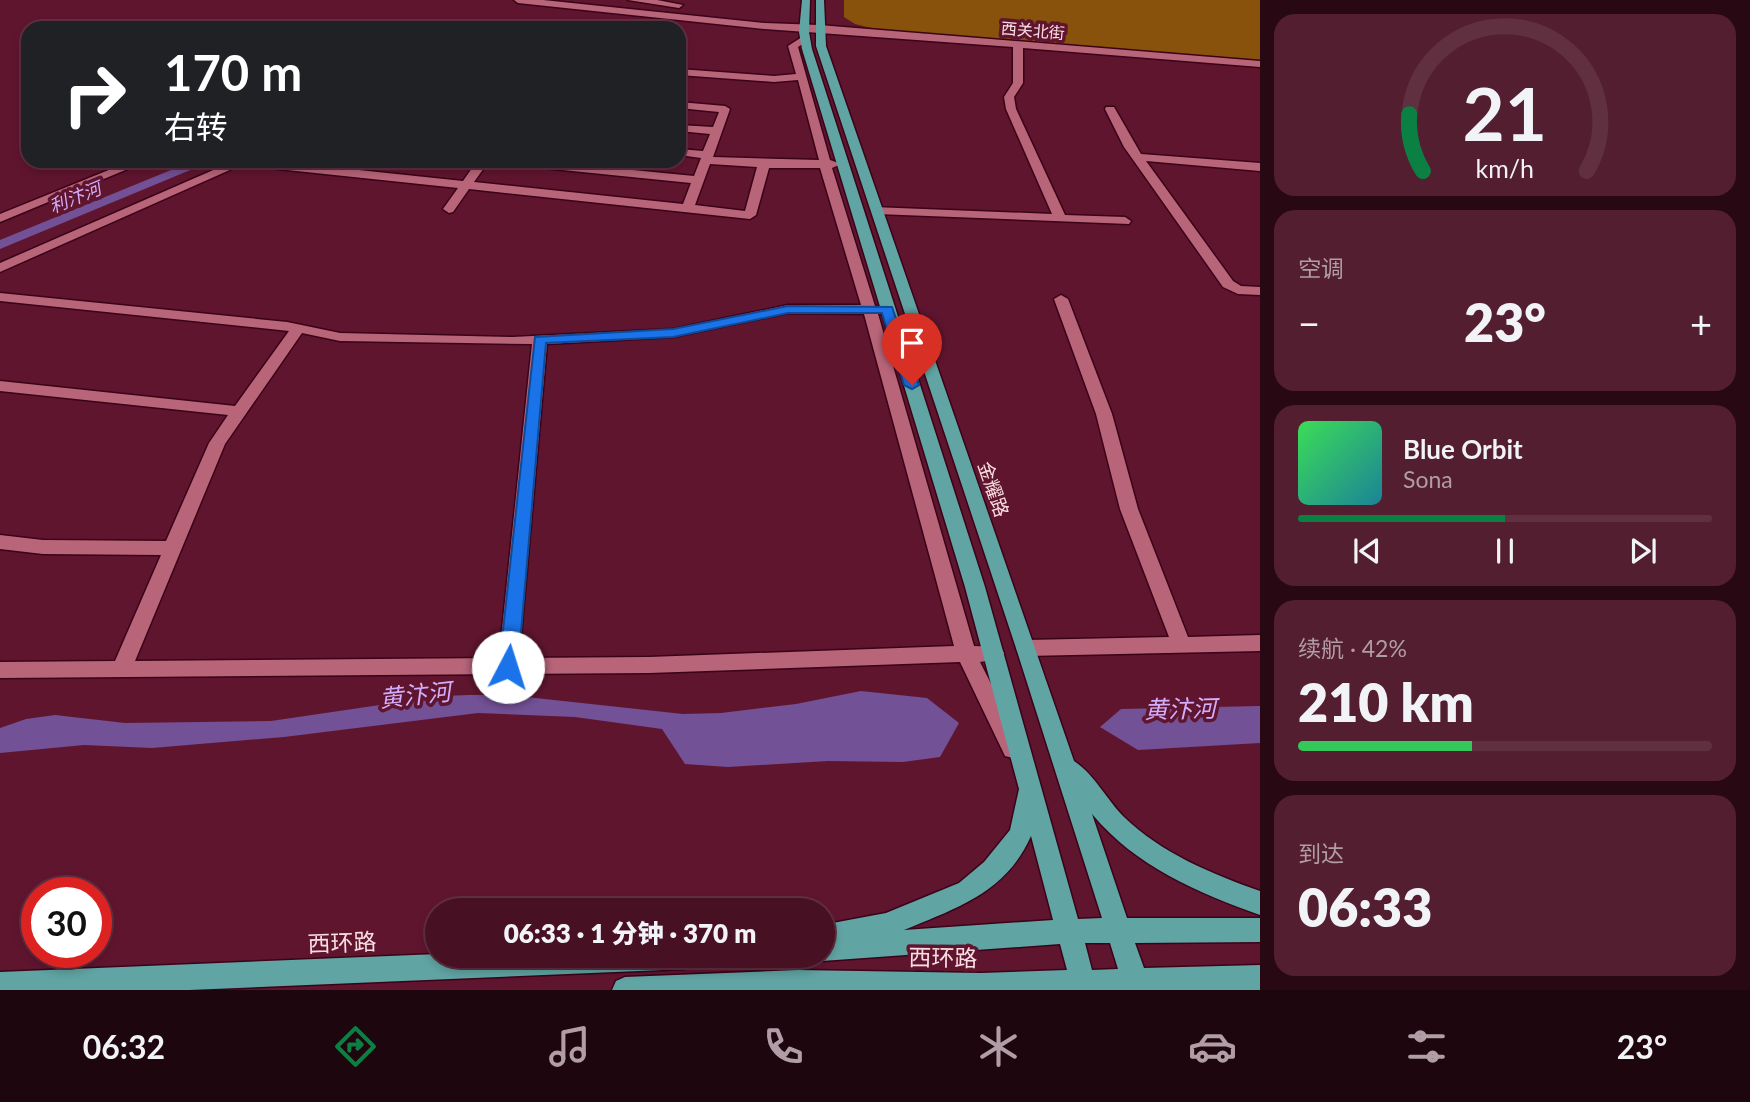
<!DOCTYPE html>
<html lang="zh">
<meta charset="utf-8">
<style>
body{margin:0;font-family:Lato,"Noto Sans SC",sans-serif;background:#521e30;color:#f1f3f6;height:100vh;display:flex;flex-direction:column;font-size:26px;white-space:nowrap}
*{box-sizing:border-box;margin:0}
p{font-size:23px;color:#b19da6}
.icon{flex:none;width:38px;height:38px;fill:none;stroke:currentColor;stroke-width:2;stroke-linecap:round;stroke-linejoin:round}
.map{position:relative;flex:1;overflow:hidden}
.details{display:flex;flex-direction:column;gap:14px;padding:14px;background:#280913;width:490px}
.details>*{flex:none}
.top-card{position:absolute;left:21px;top:21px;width:665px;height:147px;border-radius:21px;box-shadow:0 4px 10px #0003,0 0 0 2px #603041;background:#202124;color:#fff;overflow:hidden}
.speed{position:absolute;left:21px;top:877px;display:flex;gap:14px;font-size:35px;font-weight:700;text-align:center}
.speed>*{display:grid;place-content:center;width:91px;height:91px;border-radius:50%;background:#481023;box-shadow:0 4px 10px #0003,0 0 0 2px #603041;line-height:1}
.speed .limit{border:10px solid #d22;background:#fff;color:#111}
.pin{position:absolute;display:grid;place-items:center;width:60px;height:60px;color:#fff;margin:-72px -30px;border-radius:50% 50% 50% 0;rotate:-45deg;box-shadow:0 0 7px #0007}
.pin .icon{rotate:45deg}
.me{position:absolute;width:77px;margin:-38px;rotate:5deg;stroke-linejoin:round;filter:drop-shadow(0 0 5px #0008)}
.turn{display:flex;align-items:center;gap:24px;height:147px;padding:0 28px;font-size:32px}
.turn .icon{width:91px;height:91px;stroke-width:2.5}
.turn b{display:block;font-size:49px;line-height:60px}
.big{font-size:52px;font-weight:800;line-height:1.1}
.details .widget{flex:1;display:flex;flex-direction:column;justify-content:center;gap:10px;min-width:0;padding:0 24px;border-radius:21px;background:#521e30}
.details .dial{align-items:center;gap:0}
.dial svg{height:182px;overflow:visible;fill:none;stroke:#603041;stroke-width:7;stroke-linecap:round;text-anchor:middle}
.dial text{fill:#f1f3f6;stroke:none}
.song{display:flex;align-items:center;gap:21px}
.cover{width:84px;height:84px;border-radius:10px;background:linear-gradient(135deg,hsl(130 70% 55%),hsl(190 70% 35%))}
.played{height:7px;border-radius:4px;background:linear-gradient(90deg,#0b8043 50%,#603041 50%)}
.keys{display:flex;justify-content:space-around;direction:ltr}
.heat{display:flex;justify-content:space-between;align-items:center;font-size:38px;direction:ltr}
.charge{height:10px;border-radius:5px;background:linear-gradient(90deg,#34c759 42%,#603041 0)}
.trip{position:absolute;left:425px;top:898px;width:410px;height:70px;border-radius:35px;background:#481023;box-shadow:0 4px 10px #0003,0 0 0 2px #603041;font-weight:800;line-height:70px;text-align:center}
.tabs{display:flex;height:112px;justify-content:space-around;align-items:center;background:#1d060e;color:#b19da6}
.tabs .icon{width:49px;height:49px}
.tabs .current{color:#0b8043}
.tabs b{font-size:32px;color:#f1f3f6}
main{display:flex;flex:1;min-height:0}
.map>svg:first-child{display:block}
.green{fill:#88520d}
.water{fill:#725196}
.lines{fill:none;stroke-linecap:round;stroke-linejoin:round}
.minor-casing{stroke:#3b0318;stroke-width:3}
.major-casing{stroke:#3b0318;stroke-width:3}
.minor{fill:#b8657a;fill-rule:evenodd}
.major{fill:#60a4a3;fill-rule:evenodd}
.route{fill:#1a73e8;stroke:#114b97;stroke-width:2}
.labels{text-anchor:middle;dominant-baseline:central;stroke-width:7;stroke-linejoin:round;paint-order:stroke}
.far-street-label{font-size:16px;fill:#f9dde2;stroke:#60152f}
.far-water-label{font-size:18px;font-style:italic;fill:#d2affd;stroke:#60152f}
.street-label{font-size:19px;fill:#f9dde2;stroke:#60152f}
.near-street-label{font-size:23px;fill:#f9dde2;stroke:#60152f}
.near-water-label{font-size:24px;font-style:italic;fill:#d2affd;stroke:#60152f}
</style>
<main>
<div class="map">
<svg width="1260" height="990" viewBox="0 0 1260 990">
<rect width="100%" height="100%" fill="#60152f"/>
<path class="green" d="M844,0H1260V60L875,29L855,24L844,17Z"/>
<path class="water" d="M193,161H212L0,249V240Z
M861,691L927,698L959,723L940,757L903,762L828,761L728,767L685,764L662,729L575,717L478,713L284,737L152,748L84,745L0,753V728L26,719L55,715L125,723L271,721L441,696L470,695H507L683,714L721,713L796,704Z
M1260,706V743L1138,750L1100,727L1121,709Z"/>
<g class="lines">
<defs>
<path id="minor" d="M514,0H543L765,23L819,25L1260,61V67L1023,48V83L1014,97L1016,109L1065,215L1125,217L1131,221L1129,224L877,214L871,210L873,207L1052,214L1006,109L1004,97L1013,83V47L765,29L518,3Z
M628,0H657L683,5L679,8Z
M802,37L810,39L798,47L830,160L841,164L832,168L875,306H888L895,310L888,314H878L974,646L1001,647L1004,653L1001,659L980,662L1024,749L1021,756L1013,758L1005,756L960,662L649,673L0,678V662L115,661L161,555L43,554L0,549V535L43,540L166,541L209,443L228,415L0,391V381L235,406L289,331L0,301V293L287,322L340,333L513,337L673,329L788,305H861L820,168H769L756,215L750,219L469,189L453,212L449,213L443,209L458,188L268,168L262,164L273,161L463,181L477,161H489L474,182L683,204L691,183L504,164L498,161H540L694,176L701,158L679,155V149L703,151L710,134L679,131V125L713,127L719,112L679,108V102L725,106L730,109L713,157L819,160L798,80L774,82L679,75V69L774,76L796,74L788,46ZM710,164L757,167L745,211L695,205ZM788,313L864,314L954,646L649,657L519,658L547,344L673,337ZM302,333L340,341L532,344L499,658L135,661L225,444Z
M1106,107H1114L1141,154L1260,163V171L1146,161L1233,281L1241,286L1260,287V295L1238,294L1223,287L1124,147L1105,109Z
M131,161H147L0,222V214Z
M234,161H250L0,272V263Z
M1061,295L1068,299L1112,414L1138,509L1188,637L1260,635V651L1026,656L1019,654L1016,648L1019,642L1026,640L1169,637L1120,509L1096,414L1054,299Z"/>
<path id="major" d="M802,0H810L809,32L812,49L985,587L1078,919L1102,918L1016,648L816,46V0H824L826,46L1074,761C1094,774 1107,800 1124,817C1161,853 1212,874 1260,891V915C1198,893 1135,866 1092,814L1127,918H1260V942L1135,943L1144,968L1260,965V990H612L616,981L625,977L798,970L981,973L1067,970L1060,944L822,961L812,956H822V925L886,913L959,883L984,862L1010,830L1019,789L965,587L802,49L799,32ZM1031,836L1053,920L904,930C956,908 1006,893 1031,836ZM1085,943H1110L1118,969L1092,970Z
M438,954L699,956L695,965L686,969L189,990H0V972Z"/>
</defs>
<use href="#minor" class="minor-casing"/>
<use href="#major" class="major-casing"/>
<use href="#minor" class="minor"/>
<use href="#major" class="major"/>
</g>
<path class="route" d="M788,306L892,307L919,385L912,389L904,385L882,313H788L673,337L546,343L518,667L515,672L508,674L502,672L499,667L535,337L673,329Z"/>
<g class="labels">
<g class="far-street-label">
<text transform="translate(1033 30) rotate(5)">西关北街</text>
</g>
<g class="far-water-label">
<text transform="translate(75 197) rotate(-22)">利汴河</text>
</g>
<g class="street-label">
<text transform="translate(994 489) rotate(71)">金耀路</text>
</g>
<g class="near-street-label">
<text transform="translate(342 942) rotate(-2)">西环路</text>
<text transform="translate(943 957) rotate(1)">西环路</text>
</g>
<g class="near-water-label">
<text transform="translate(415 694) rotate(-6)">黄汴河</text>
<text transform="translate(1180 708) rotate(-1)">黄汴河</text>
</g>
</g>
</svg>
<div class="speed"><div class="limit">30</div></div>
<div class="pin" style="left:912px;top:385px;background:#d93025"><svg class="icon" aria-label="arrive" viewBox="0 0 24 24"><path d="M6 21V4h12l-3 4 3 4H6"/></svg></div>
<svg class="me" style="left:508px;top:667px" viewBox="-20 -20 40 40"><circle r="19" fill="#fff"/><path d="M0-13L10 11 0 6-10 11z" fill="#1a73e8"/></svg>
<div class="trip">06:33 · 1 分钟 · 370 m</div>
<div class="top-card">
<div class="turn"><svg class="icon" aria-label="right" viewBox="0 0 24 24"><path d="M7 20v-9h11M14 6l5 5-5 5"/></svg><div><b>170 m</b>右转</div></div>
</div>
</div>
<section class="details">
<div class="widget dial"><svg viewBox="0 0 100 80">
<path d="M14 69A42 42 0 1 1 86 69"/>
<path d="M14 69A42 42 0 0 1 8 44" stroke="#0b8043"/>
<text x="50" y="56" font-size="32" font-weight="700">21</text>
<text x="50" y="72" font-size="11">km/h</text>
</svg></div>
<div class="widget"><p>空调</p>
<div class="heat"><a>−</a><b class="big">23°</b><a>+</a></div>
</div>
<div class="widget">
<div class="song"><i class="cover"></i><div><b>Blue Orbit</b><p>Sona</p></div></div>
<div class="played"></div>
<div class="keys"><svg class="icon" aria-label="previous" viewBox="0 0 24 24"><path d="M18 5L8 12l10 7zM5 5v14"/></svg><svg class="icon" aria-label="pause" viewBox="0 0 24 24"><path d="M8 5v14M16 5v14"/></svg><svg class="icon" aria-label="next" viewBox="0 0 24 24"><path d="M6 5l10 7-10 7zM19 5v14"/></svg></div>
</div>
<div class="widget"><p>续航 · 42%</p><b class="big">210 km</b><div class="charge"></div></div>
<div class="widget"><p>到达</p><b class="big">06:33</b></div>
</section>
</main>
<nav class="tabs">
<b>06:32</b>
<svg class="icon current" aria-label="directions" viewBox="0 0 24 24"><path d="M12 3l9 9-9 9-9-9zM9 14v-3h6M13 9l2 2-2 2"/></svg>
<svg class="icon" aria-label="music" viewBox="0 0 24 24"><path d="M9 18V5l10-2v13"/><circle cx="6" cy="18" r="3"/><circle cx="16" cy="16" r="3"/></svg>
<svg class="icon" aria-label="phone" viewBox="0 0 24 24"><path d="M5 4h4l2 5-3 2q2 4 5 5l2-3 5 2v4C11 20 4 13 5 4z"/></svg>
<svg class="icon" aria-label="climate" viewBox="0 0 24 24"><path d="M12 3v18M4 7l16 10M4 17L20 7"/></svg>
<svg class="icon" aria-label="car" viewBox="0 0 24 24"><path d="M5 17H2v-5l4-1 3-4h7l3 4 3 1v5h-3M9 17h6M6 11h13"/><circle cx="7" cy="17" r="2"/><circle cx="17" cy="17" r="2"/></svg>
<svg class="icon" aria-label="filters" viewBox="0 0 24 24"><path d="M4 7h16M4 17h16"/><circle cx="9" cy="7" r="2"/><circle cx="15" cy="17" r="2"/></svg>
<b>23°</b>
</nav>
